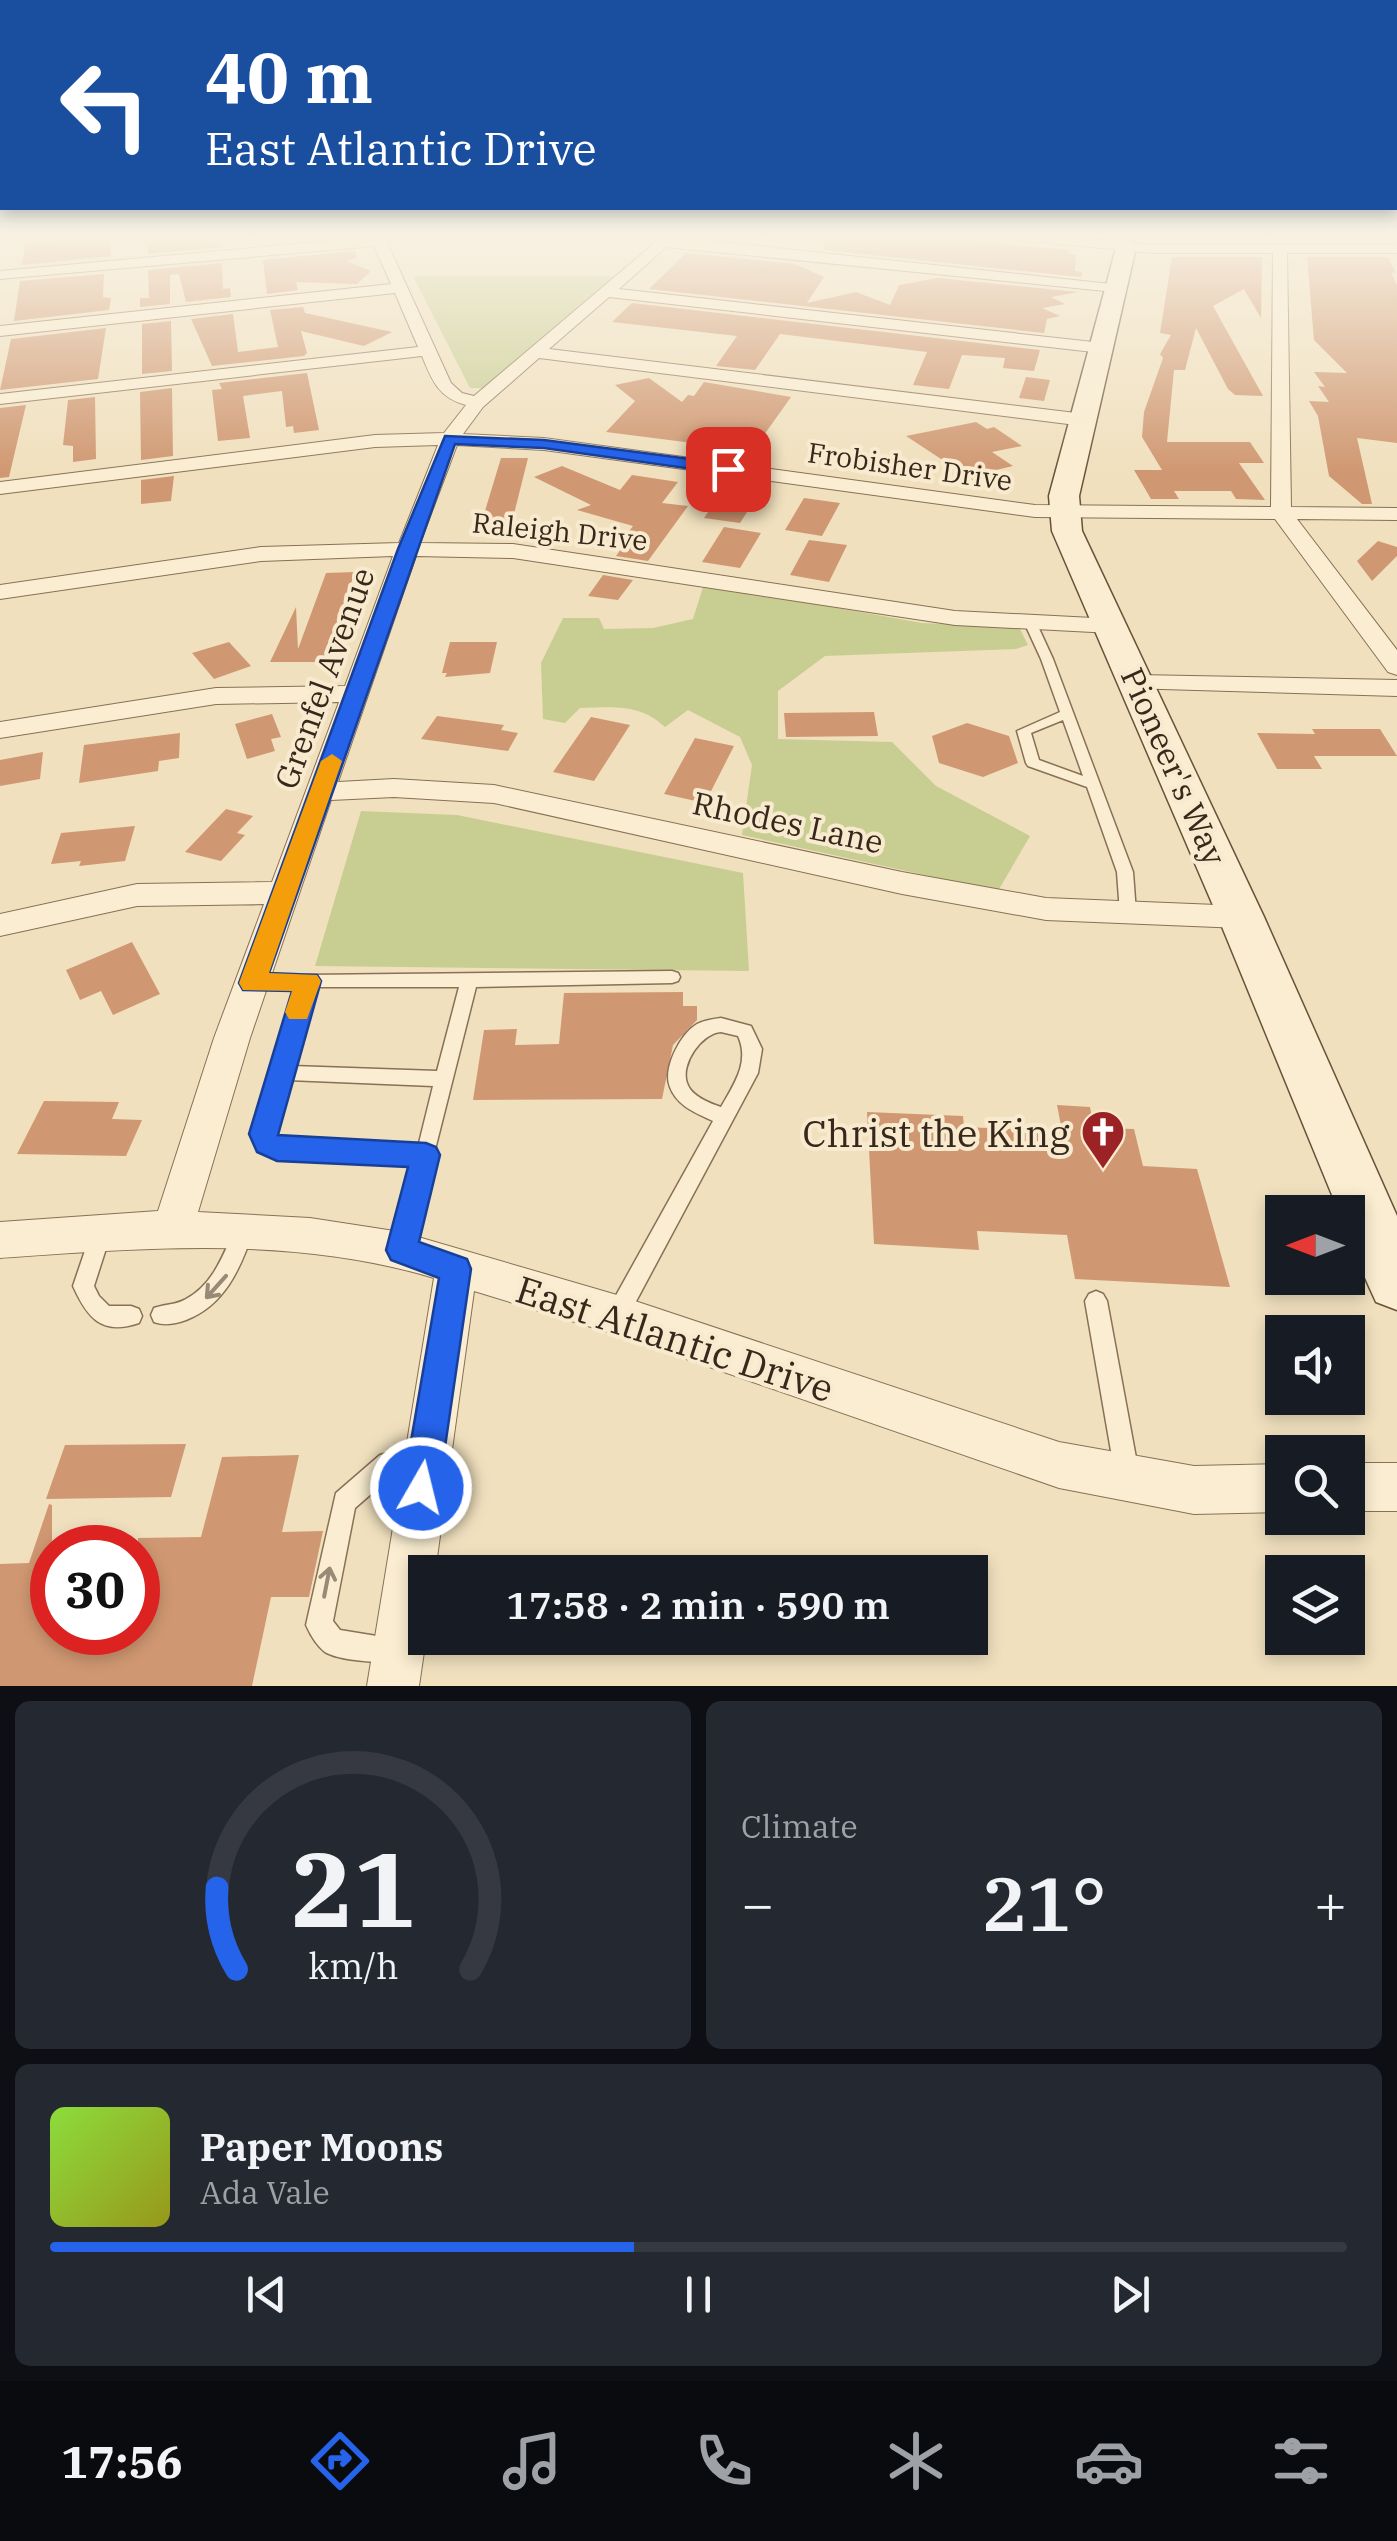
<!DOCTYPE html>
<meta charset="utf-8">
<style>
body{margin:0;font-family:"IBM Plex Serif",serif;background:#242831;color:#f1f3f6;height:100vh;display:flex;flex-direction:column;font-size:38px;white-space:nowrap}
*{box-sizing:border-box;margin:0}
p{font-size:32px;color:#9ea1a6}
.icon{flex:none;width:55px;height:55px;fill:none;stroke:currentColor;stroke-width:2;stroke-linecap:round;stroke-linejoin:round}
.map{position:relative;height:1686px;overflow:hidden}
.details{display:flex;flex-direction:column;gap:15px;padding:15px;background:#0d0f14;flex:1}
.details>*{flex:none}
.guide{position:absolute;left:0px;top:0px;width:1398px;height:210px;box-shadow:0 5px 15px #0003;background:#1a4fa0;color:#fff;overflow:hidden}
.needle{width:65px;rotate:270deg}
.tools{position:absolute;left:1265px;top:1195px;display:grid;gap:20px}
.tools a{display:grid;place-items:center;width:100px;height:100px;border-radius:0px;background:#171b24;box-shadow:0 5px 15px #0003;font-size:50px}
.speed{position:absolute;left:30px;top:1525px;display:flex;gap:20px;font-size:50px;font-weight:700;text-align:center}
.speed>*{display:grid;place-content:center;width:130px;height:130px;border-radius:50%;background:#171b24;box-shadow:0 5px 15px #0003;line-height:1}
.speed .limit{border:15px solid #d22;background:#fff;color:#111}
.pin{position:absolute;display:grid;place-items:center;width:85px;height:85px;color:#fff;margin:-42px;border-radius:20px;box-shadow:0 5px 15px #0006}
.me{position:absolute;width:110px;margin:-55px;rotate:8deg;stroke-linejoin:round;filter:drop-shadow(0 0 8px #0008)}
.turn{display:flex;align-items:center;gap:35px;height:210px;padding:0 40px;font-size:45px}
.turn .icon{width:130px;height:130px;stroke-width:2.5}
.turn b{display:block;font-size:70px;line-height:85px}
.big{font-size:75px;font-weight:600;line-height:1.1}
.details .widget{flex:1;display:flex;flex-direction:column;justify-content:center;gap:15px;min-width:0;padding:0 35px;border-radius:15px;background:#242831}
.details .dial{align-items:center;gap:0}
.dial svg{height:260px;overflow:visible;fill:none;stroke:#363941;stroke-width:7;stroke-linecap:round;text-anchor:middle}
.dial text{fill:#f1f3f6;stroke:none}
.song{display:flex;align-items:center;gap:30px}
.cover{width:120px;height:120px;border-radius:15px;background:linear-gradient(135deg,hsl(90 70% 55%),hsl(60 70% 35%))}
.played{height:10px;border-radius:5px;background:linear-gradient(90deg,#2563eb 45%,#363941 45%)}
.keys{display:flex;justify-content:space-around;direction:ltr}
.heat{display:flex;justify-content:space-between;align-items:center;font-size:55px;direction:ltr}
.details .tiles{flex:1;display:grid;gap:15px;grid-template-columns:1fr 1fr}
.widget:last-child{grid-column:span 2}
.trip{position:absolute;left:408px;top:1555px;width:580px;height:100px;border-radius:0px;background:#171b24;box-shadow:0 5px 15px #0003;font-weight:600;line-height:100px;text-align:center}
.menu{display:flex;height:160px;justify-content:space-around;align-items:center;background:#090b0e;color:#9ea1a6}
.menu .icon{width:70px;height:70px}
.menu .on{color:#2563eb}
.menu b{font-size:45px;color:#f1f3f6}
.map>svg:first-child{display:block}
.green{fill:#c8ce92}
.building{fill:#d09872}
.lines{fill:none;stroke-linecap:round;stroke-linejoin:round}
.service-casing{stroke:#897056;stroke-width:3}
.minor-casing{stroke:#897056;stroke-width:2}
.secondary-casing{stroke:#6a5139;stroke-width:3}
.service{fill:#faedd1;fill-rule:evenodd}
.minor{fill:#faedd1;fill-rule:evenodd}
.secondary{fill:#faedd1;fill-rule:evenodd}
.oneway{stroke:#988a76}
.route{fill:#2563eb;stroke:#184099;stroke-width:2.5}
.slow{fill:#f59e0b}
.labels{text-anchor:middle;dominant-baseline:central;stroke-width:8;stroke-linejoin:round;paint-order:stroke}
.far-street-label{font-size:28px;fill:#37281b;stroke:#f7eace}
.street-label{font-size:32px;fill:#37281b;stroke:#f7eace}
.near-poi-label{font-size:38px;fill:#37281b;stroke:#f7eace;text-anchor:end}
.near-street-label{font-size:38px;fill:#37281b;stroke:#f7eace}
</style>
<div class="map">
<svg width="1397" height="1686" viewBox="0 0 1397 1686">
<rect width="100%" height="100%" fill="#f0e0be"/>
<path class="green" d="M413,276H614L483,388H470Z
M704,584L922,623L1019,627L1028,645L1016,649L825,656L778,691V739L892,742L936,786L1030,836L998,891L742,835L752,765L740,737L688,710L665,727C640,703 612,707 580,708L565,723L543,719L541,663L563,618H599L604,629L653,628L693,619Z
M361,811L457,815L743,873L749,971L315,966Z"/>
<path class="building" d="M147,236H208V242L221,241V247L148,254Z
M825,236H926L1069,250L1068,254L1076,255L1075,271L1082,272L1081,277L824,250Z
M110,237L111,256L22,265L25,244Z
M355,251L357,258L346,261L371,271L357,284L296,282L298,290L267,294L263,260Z
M686,253L795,264L824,277L807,303L856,292L890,305L899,285L938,278L1078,292L1051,297L1065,304L1042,308L1060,316L1047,319L1044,333L649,289Z
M1172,257H1262L1261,318L1244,289L1213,306L1263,396L1235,395L1228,389L1196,328L1185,370H1174L1167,442H1250L1264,463H1239L1265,500L1236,499L1231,491H1174L1179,499H1151L1134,470H1162L1142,437L1144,412L1163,358L1160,354L1171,335L1160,333Z
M1307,257H1388L1396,273L1391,272L1397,285V443L1357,438L1372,504H1362L1329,476L1318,416L1309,401L1329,402L1318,386L1325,387L1314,372L1347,373L1314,340Z
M222,263L223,289L230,288L231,297L186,302L179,274L170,275V304L140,307V298H149L148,270Z
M104,274L103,297L111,298L109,310L14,321L20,281Z
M632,303L1040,350L1034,371L1003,368L1005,358L962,355L949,389L913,385L927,352L780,334L755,370L716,366L737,336L612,322Z
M303,307L305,313L392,332L364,346L301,331L307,353L304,356L212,366L191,319L233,314L238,352L278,347L270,310Z
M171,321L172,371L142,374V324Z
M106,328L98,379L0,390L11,339Z
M307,373L319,430L294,433L293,426L286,427L282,391L243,396L250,438L218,441L212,390L222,389L219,383Z
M1026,377L1050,380L1044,401L1019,398Z
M649,378L682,402L688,395L694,396L704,382L791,397L759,442L732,448L606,432L635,401L615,385Z
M172,388L173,456L141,460L140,392Z
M95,397L96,459L73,462V446L63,445L68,400Z
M26,405L9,477L0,478V408Z
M976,422L987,429L994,427L1022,446L992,452L1013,466L996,470L1001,474L973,480L906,436Z
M501,458H528L509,534H478Z
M562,466L620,490L632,475L678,482L662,503L688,506L648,561L616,556L621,549L616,548L633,526L577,510L591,505L534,477Z
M174,476L171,501L141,504V480Z
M725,487L760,492L740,523L704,518Z
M804,498L840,503L822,536L785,530Z
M724,527L761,533L740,568L702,562Z
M809,540L847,545L829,582L790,575Z
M1378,541L1397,547V556L1372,581L1357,561Z
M355,572L323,662H270L296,607L298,649L326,573Z
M603,575L633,580L618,600L588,596Z
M229,642L251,666L214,679L192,653Z
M450,642H497L490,673L445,677L447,673H442Z
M874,712L878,736L786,737L784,713Z
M272,714L281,737L271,739L275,751L247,759L235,724Z
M437,716L504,725L501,730L518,733L508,751L421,739Z
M591,717L630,725L594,781L553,772Z
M967,723L1009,736L1018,763L983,777L939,763L932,736Z
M1312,729H1380L1397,756H1314L1322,769H1277L1257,733L1315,734Z
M180,733L179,758L159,761L158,771L79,783L84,745Z
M695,738L734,746L705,803L664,794Z
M43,752L40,779L0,786V760Z
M226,809L253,816L237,833L245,835L221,861L185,852Z
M135,826L125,861L79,866L81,861L51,864L61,833Z
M132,942L160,994L113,1015L101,991L80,1000L66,970Z
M683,992V1006H697V1020L673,1045L662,1099L473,1100L484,1030L517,1029L515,1045L559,1044L564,993Z
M44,1101L119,1102L112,1119L142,1120L126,1156L17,1154Z
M1057,1105L1090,1107L1094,1128L1134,1129L1143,1166L1197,1169L1230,1287L1075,1279L1067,1235L977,1231L979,1250L874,1244L867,1112L963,1116L964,1127L1062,1131Z
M186,1444L171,1497L46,1499L65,1445Z
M299,1455L282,1532L323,1531L309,1597H271L252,1686H0V1564L29,1563L49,1504L52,1505V1632H138V1538L201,1537L222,1457Z"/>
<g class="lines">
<defs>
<path id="service" d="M1030,618L1036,622L1053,659L1133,872L1136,913L1134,917H1122L1120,913L1117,872L1087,787L1028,766L1026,763L1017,731L1060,712L1041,659L1024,622ZM1063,720L1083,776L1039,760L1031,733Z
M672,971L678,973L680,977L678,981L672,983L476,987L408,1257L401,1259L394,1257L391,1250L413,1163L277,1156C264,1151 259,1148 255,1134L298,988L252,989L246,987L244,983L246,979L308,975ZM315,987H459L437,1071L292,1066ZM288,1080L433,1086L418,1147L279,1140L275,1138L273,1134Z
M721,1018L751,1026L762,1049L758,1073L625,1322L617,1325L609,1322L606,1315L609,1308L713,1121C696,1113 677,1106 670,1087C662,1069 681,1033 697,1024C705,1020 713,1019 721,1018ZM721,1032L738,1036C750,1062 734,1084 721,1107C709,1103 691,1096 687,1083C680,1064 702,1033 721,1032Z
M243,1223L250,1226L253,1232C240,1269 225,1305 186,1320C175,1324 165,1326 154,1322L151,1315L154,1308C165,1304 176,1305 186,1299C214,1284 224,1253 236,1226Z
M101,1224L108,1227L111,1233L94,1286L99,1296L109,1306H131L139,1309L142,1316L139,1323C101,1336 87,1317 73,1286L91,1233L94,1227Z
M1096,1291L1103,1294L1107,1301L1139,1474L1135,1482L1127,1486L1119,1482L1115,1474L1085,1301L1089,1294Z
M420,1445L428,1449L432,1457L428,1465L394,1474L355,1508L333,1621L340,1630L389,1638L398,1642L402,1651L398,1660C386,1665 337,1660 325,1652C317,1646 310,1634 306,1625L336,1493L380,1455Z"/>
<path id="minor" d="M0,236H16L0,241Z
M384,236L451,383L462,393L474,396L663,236L1120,285V291L1115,292L666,247L619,289L1102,343L1110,348L1102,353L609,297L549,349L1084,414L1093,420L1084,426L539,358L483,407L463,434L544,438L1035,505L1271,507L1273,253H1153L1018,240L1011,236H1061L1153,245H1397V253H1287L1291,507L1397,508V520L1297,519L1397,650V675L1388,672L1275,519L1035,517L544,450L457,445L420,543L513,544L955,611L1112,619L1124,626L1112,633L955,625L513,558L416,556L338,782L394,779L494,785L902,872L1046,898L1241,906L1252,909L1257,917L1252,925L1241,928L1046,920L902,894L494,803L394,797L331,800L250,1038L198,1212L310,1218L401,1232L617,1295L1059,1442L1194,1466L1282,1464V1512L1194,1514L1059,1488L617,1335L474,1291L435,1572H425L426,1638L419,1686H367L434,1278C293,1235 144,1248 0,1258V1222L158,1211L214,1038L264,904L137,906L0,936V914L137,884L272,882L339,702L216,704L0,738V722L216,688L345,686L393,556L261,561L0,599V585L261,547L399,543L438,445L375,447L0,494V482L375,435L444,433L466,405C439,398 432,381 422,356L0,404V394L418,347L395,293L0,336V326L391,284L374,246L0,279V271Z
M1137,675L1397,680V696L1128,688L1124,683Z
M1348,1463H1397V1511H1348Z"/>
<path id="secondary" d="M1112,236H1132L1135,252L1079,496L1082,531L1264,917L1397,1216V1310L1376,1302C1363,1273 1348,1245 1348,1212H1339L1218,917L1052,531L1049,496L1115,252Z"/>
</defs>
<use href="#service" class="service-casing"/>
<use href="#minor" class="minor-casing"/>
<use href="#secondary" class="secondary-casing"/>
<use href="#service" class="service"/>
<use href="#minor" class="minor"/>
<use href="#secondary" class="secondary"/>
</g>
<defs><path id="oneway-shaft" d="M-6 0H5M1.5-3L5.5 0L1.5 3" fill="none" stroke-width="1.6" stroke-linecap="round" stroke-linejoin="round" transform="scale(2.5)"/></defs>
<g class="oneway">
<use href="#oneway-shaft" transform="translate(216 1287) rotate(132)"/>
<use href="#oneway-shaft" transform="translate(327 1582) rotate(-79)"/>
</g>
<linearGradient id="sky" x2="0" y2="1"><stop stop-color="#8cb9d4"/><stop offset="0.5" stop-color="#f8f1e2"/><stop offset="1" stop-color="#f8f1e2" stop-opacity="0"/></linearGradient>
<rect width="1397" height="472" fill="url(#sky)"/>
<path class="route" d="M445,436L544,440L728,464L736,469L728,474L544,448L455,444L269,973L317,975L321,981L278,1135L426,1143L436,1147L440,1155L419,1242L467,1259L471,1269L439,1488L434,1501L421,1506L409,1501L403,1488L439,1278L391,1260L386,1250L408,1167L277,1161L257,1152L249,1134L292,991L243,990L239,983L398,549Z"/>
<path class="slow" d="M332,754L342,761L269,973L317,975L321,981L307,1019H289L285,1012L292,991L243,990L239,983L321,761Z"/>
<defs>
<symbol id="church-pin" viewBox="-11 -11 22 30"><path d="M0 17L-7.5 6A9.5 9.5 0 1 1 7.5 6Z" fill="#9b2326" stroke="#f7eace"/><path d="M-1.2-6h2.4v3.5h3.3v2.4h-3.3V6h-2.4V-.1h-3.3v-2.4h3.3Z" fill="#fff"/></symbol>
</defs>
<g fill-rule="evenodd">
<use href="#church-pin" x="1078" y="1107" width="50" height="68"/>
</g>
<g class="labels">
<g class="far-street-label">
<text transform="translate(910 466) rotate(8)">Frobisher Drive</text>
<text transform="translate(560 531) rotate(6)">Raleigh Drive</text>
</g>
<g class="street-label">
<text transform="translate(324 678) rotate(-70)">Grenfel Avenue</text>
<text transform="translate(1174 766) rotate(66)">Pioneer's Way</text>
<text transform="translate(788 822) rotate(12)">Rhodes Lane</text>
</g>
<g class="near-poi-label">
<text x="1070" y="1132">Christ the King</text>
</g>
<g class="near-street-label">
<text transform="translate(675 1338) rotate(18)">East Atlantic Drive</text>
</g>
</g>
</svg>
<div class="tools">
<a><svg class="needle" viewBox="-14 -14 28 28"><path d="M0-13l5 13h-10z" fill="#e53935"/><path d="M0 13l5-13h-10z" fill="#9ea1a6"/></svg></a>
<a><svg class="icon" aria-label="sound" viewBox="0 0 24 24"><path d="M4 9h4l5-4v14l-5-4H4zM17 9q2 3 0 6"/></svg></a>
<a><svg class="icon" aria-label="search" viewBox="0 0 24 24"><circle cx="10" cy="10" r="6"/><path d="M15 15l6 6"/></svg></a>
<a><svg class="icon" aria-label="layers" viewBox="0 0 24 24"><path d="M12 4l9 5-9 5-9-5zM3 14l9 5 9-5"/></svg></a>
</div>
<div class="speed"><div class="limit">30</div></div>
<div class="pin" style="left:728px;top:469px;background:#d93025"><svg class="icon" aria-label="arrive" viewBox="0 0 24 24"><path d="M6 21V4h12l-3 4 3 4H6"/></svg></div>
<svg class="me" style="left:421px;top:1488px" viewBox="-20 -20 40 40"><circle r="17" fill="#2563eb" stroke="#fff" stroke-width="3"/><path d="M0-11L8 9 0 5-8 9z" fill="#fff"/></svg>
<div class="trip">17:58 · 2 min · 590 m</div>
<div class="guide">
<div class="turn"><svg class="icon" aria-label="left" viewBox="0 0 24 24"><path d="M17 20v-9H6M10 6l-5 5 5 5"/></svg><div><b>40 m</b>East Atlantic Drive</div></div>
</div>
</div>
<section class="details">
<div class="tiles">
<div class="widget dial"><svg viewBox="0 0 100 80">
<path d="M14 69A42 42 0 1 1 86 69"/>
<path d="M14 69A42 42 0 0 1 8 44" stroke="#2563eb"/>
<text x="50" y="56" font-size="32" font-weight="700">21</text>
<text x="50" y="72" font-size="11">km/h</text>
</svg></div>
<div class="widget"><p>Climate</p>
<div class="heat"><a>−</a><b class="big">21°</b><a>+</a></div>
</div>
<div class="widget">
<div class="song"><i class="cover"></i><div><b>Paper Moons</b><p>Ada Vale</p></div></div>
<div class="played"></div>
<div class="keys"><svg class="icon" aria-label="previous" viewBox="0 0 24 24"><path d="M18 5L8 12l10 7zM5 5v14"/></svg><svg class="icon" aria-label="pause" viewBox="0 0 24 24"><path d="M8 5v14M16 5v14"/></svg><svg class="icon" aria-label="next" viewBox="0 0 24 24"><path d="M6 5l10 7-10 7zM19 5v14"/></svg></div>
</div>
</div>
</section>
<nav class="menu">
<b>17:56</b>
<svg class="icon on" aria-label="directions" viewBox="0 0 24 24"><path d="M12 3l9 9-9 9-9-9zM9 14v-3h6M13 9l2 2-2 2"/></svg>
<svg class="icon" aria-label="music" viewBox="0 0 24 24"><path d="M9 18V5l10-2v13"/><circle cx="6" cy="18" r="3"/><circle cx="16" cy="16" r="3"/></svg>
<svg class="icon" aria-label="phone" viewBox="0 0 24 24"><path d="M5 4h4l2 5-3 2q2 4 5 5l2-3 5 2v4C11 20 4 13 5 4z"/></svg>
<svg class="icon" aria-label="climate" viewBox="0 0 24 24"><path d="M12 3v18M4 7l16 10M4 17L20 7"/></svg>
<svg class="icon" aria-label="car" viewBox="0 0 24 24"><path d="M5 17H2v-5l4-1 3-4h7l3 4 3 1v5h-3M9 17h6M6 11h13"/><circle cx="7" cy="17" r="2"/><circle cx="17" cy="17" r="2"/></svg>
<svg class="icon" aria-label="filters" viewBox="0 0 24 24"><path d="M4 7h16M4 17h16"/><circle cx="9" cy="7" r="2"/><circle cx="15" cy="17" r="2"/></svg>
</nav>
